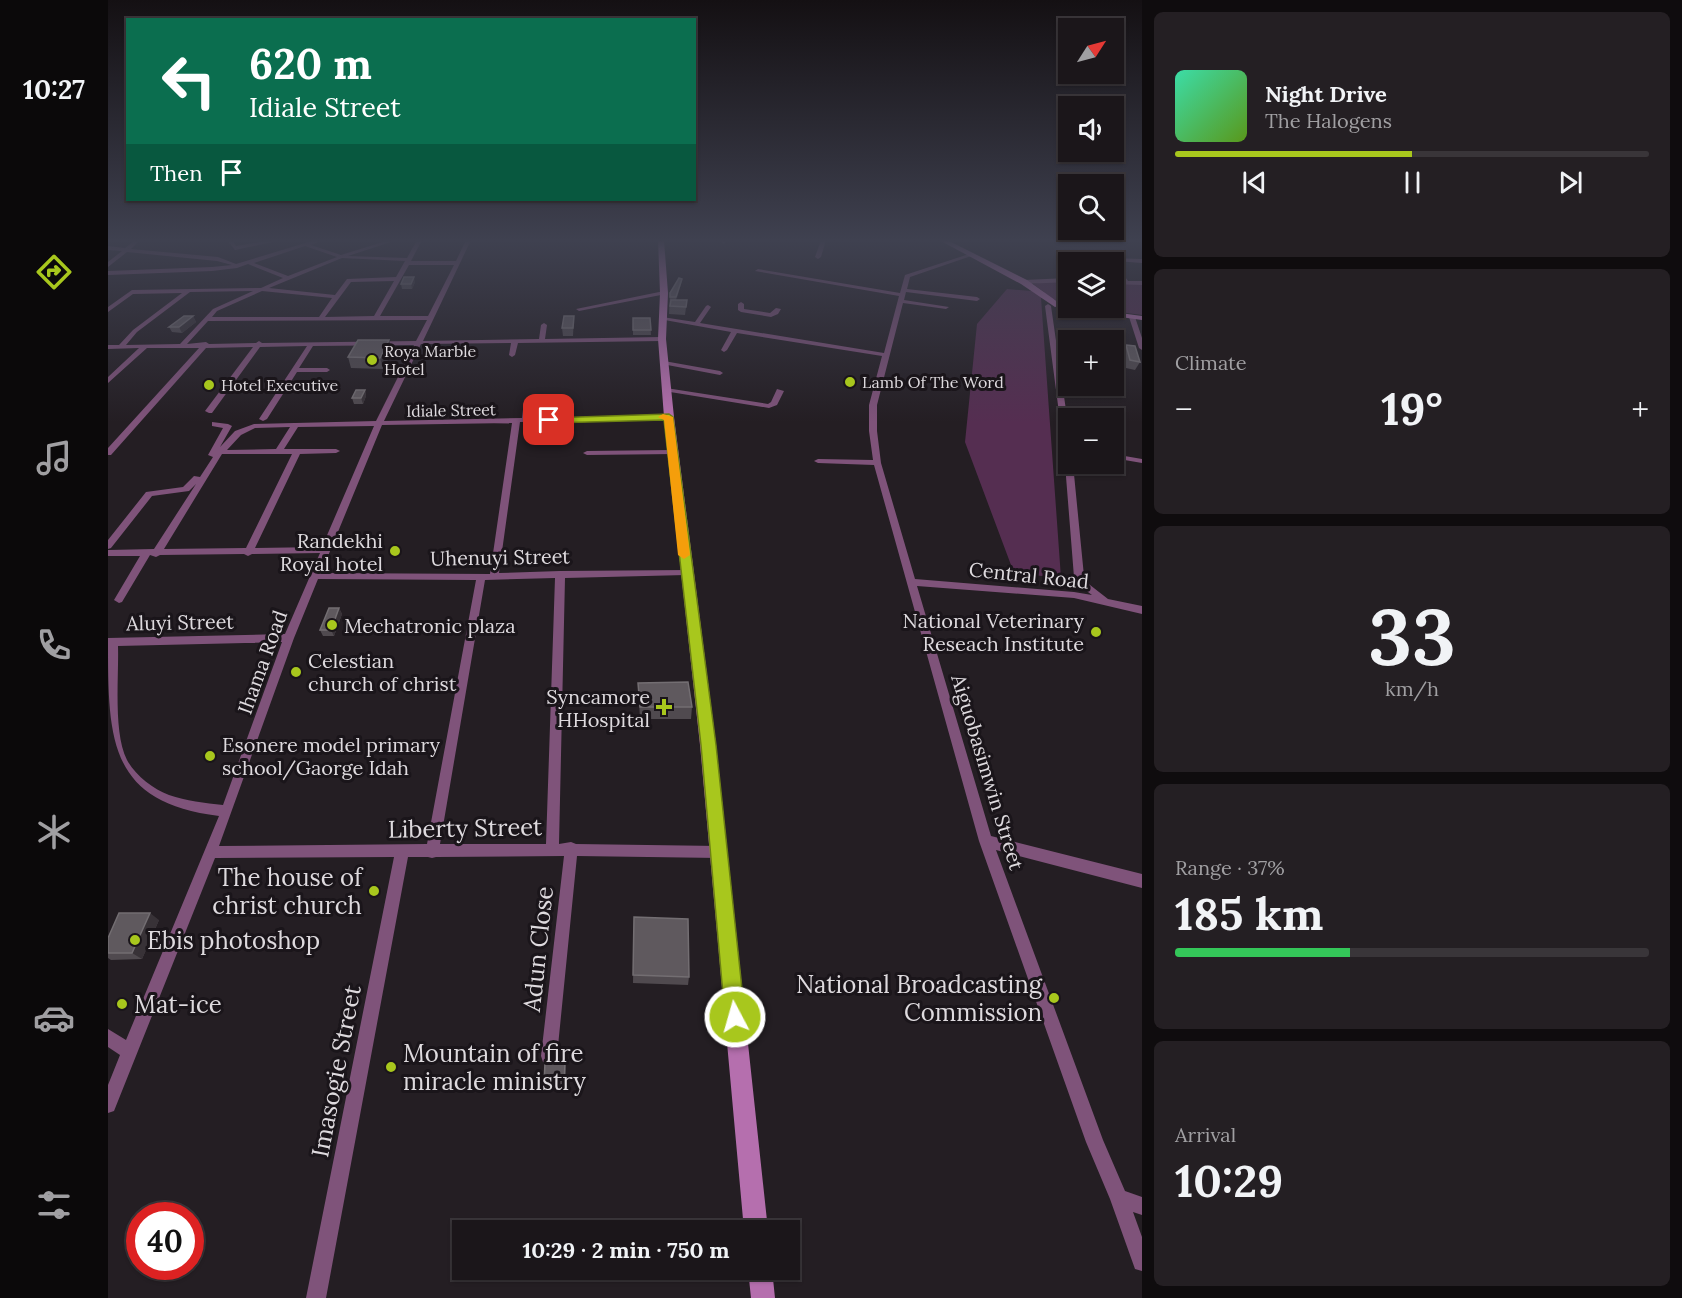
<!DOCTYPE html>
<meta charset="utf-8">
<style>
body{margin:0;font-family:Lora,serif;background:#241f23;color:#f1f3f6;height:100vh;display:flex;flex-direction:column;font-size:22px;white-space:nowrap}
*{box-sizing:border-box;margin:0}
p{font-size:20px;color:#a09fa2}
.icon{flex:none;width:33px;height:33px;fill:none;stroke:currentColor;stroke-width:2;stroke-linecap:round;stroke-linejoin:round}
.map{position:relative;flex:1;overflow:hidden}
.sheet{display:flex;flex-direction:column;gap:12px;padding:12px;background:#0f0c0e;width:540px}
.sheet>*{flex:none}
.hud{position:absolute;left:18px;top:18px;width:570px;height:183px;border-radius:0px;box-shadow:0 2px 4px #0004,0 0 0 2px #393539;background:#0b6e4f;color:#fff;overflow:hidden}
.needle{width:39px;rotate:54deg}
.tools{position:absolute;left:950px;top:18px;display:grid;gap:12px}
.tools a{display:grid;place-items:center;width:66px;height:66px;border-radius:0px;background:#1b161a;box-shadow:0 2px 4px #0004,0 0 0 2px #393539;font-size:30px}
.speed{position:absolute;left:18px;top:1202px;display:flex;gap:12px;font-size:30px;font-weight:700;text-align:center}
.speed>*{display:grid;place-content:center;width:78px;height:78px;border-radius:50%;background:#1b161a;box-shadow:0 2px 4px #0004,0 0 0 2px #393539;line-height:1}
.speed .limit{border:9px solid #d22;background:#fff;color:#111}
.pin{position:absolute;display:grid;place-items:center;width:51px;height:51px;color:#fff;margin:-26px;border-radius:12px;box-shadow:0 3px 9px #0006}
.me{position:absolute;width:66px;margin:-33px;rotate:354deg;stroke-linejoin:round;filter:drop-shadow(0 0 4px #0008)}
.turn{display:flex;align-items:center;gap:21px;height:126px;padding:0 24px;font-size:27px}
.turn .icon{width:78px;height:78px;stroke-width:2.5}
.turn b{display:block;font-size:42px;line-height:51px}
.then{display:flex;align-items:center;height:57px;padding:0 24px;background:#0003;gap:12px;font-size:22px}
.big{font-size:45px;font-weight:800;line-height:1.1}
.sheet .card{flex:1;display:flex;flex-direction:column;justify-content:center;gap:9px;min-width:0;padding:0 21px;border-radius:9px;background:#241f23}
.sheet .dial{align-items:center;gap:0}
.dial b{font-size:78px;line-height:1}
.song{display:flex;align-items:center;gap:18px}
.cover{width:72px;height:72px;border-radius:9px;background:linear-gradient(135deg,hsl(160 70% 55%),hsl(90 70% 35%))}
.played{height:6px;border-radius:3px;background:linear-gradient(90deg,#a8c71d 50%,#393539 50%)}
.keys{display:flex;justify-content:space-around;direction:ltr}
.heat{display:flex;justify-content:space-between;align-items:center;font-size:33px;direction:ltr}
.charge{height:9px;border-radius:4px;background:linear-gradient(90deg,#34c759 37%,#393539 0)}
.trip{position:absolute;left:344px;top:1220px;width:348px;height:60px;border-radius:0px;background:#1b161a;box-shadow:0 2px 4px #0004,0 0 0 2px #393539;font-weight:800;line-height:60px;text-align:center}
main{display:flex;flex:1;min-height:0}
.menu{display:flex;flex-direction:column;width:108px;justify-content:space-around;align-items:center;background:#0b090a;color:#a09fa2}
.menu .icon{width:42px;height:42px}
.menu .selected{color:#a8c71d}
.menu b{font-size:27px;color:#f1f3f6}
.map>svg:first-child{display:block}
.green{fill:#552e51}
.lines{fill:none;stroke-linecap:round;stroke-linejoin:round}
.street{fill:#7f537a;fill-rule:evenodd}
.secondary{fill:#b56fae;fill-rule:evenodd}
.wall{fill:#504a4f}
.shaded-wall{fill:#383237}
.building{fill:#5f595e;stroke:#736e72;stroke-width:1.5}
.route{fill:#a8c71d;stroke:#6d8113;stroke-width:1.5}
.slow{fill:#f59e0b}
.poi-dot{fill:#a8c71d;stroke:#1a151a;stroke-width:2}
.labels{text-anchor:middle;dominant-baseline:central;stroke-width:6;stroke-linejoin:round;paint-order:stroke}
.far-poi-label{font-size:16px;fill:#dedade;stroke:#1a151a;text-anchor:start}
.far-street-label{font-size:16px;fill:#dedade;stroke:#1a151a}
.poi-label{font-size:20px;fill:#dedade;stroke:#1a151a;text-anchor:end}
.street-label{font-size:20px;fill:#dedade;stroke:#1a151a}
.near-street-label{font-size:24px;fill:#dedade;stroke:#1a151a}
.near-poi-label{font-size:24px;fill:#dedade;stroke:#1a151a;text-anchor:start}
</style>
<main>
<nav class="menu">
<b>10:27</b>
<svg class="icon selected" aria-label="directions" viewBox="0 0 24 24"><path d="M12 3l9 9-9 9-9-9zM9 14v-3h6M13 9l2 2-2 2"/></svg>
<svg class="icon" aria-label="music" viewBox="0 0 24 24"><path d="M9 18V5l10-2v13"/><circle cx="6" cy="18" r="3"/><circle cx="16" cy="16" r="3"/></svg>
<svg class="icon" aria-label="phone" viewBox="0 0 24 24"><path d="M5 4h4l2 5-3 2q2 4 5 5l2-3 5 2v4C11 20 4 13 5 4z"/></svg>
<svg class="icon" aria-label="climate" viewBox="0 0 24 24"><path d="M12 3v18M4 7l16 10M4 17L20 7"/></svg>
<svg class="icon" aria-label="car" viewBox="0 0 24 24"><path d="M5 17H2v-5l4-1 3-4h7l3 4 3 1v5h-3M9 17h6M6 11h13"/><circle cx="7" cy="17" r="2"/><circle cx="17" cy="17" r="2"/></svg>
<svg class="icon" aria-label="filters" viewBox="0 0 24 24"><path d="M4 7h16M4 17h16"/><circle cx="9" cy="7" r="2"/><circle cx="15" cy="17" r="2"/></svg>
</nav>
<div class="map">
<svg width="1034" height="1298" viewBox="0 0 1034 1298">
<rect width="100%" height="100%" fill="#241e23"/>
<path class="green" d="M936,282H960V305L945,299L933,298L953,578L906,573L857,442L869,324L899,289L936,292L925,284Z
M1005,283L1034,284V315L981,308H1005Z"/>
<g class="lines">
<path class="street" d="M27,240H32L23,249L110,257L128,264L207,240H215L203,245L233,255L281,240H289L240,256L299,258L309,240H314L303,261H348L358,240H363L315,341L431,339L433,325L436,323L439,325L437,339L554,337L557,339L554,341L410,343L407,355L404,357L401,355L403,343L313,344L276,421L414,418L416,401L420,399L424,401L421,418L564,415V419H561L412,422L391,573L452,571L581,570L583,572L581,574L578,575L457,578L451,844L463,842L468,844L611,846L616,848L618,852L616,856L611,858L469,856L449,1056L447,1062L441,1064L435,1062L433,1056L456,856L328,857L324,858L320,857H300L218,1298H198L286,857L107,858L6,1111L0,1113V1085L12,1055L0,1047V1029L18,1040L111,816C0,802 0,740 0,638L177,634L212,553L144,554L140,556L136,554L52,555L48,557L42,555L14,602L11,603L6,600L32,556H0V550L46,549L88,484L81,491L44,496L3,548L0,549V540L38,492L75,487L86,476L92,477L105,457L100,455L115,428L104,426V422L120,424L124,426L112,447L127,431L146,424L268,421L306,345L205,346L191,368H219L222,370L219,372H189L159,419L155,421L151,419L199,346L152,347L104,413H101L97,411L145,347L98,348L3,455H0V448L91,348H39L0,383V377L31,348L0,349V345H11L25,330L74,293L25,294L0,312V307L24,290L153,288L175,278L140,264L129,268L104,271L0,275V271L104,267L124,265L109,261L19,252L0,267V262L14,251L0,250V246L17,248ZM197,246L229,257L180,276L146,263ZM234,258L297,261L288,277L239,279L227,295L161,288ZM301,265H346L320,316H272ZM286,281L266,316L217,317L243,282ZM145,291L105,309L72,344L18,345L29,332L82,292ZM154,291L224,298L211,317H104L109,311ZM319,320L308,341L154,343L151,341L148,343L101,344L98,342L79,344L100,321ZM404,423L382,574L213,573L274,425ZM266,426L214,547L147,548L192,454L228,453L232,451L228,449H176L190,427ZM182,427L168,449L119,450L133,435L147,428ZM114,454H184L138,548L56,549ZM447,578L438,844H332L377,580ZM210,579L368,580L319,844L111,846L186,638ZM174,642L115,805C97,803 78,801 61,795C45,789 27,775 19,760C5,733 11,676 10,646Z
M119,240H124L128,246L163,240H174L127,250Z
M614,240H619L616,244L613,242Z
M713,240H718L713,257L710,259L707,257Z
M861,254L866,255L802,277L799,289L869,297L872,299L869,301L798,292L796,300L841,307L838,309L795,303L769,405V431L773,463L807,579L966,592L984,595L976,589L966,577L957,464L960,462V464H965L976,576L982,585L1000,599L1034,606V614L966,598L809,586L883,836L1034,874V888L888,850L995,1140L1017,1191L1034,1197V1215L1025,1212L1034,1237V1271L1027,1269L1002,1199L978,1142L871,841L766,465L710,463L706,461L710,459L765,460L761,431V405L774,356L629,333L619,350L616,352L613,350L623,332L551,319L554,317L587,322L598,306L600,305L603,307L592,323L776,353L791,296L647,271L650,269L792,293L797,275Z
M1003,258L1034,259V263L1008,261L1007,262L1020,281H1034V285L1005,284V280L1015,281L1005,267V262H1002Z
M960,278V282L916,284L913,282L916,280Z
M556,291L558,292V294L471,311L468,309Z
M633,302L636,304V309L662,313L668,308L673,309L670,314L663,317L633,312L630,310V304Z
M940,304L943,306L960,424V453L956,451L937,306Z
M1024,315L1027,317L1034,338V350L1031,348L1021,317Z
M556,361L612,371L615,373L612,375L554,364V362Z
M558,388L660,404L663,402L669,389L676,391L669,405L661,408L556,391L554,390Z
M564,450H567V454L479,455L475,453L479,451Z
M1005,454L1034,459V463L1005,458Z"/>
<path class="secondary" d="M550,240H556L560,293L558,339L566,417L608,745L660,1230H636L592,745L556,417L550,339L552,293Z
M831,240H839L919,280L954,305L947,307L913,284Z
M960,306L1034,316V320L962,310L958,308Z
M640,1269H664L667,1298H643Z"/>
</g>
<path class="wall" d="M574,279L573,284L568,300H579L577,315L561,314L562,293Z
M307,282L304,289H294L293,284Z
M85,316L88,322L74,333L64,332L61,327Z
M466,316L465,336H455L454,328Z
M525,318H542L543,335H525Z
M281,340L284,351L275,369L243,368L240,357Z
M1018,345L1032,362L1027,370L1018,368L1013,353Z
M257,390L258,396L255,404H246L244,398Z
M231,608L234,614L226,636H215L212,630Z
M530,683L584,707L583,719H532Z
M526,917L581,977L580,985L525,983Z
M51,920L34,959L3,960L0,958V938Z
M457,1062L458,1065L457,1089H437L436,1086Z"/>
<path class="shaded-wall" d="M306,277L307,282L304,289L303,284Z
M574,279L573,284L568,302V297Z
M85,316L88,322L74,333L71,327Z
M281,340L284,351L275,369L272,358Z
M257,390L258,396L255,404L253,398Z
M231,608L234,614L226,636L223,630Z
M42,913L51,920L34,959L24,953Z
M457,1062L458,1065L457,1089L456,1086Z"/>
<path class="building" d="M296,277H306L303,284H293Z
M571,278L574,279L568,297H562V293Z
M563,300H579L578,307L562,306Z
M76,316H85L71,327H61Z
M456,316H466L465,328H454Z
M525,318H542L543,330H525Z
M250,340H281L272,358L240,357Z
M1018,345L1027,346L1032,362L1022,360Z
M248,390H257L253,398H244Z
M221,608H231L223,630H212Z
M580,682L584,707H532L530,683Z
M11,913H42L24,953H0V938Z
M526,917L580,919L581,977L525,975Z
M437,1062H457L456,1086H436Z"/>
<linearGradient id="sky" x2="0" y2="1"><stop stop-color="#141013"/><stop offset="0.57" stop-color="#3f4150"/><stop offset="1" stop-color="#3f4150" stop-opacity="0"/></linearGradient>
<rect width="1034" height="422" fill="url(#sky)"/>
<path class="route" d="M561,414L565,417L608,745L637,1017L634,1024L627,1027L620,1024L617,1017L593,745L556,420L441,423L436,420L441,418Z"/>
<path class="slow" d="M555,414L565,417L582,555L576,559L570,555L556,420L550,417Z"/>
<g class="poi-dot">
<circle cx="264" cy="360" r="6"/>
<circle cx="742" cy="382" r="6"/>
<circle cx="101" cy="385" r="6"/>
<circle cx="287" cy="551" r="6"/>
<circle cx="224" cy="625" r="6"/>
<circle cx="988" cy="632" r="6"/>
<circle cx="188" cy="672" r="6"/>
<path d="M553 698h6v6h6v6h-6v6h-6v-6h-6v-6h6z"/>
<circle cx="102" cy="756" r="6"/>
<circle cx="266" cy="891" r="6"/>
<circle cx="27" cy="940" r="6"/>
<circle cx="946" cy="998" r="6"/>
<circle cx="14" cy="1004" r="6"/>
<circle cx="283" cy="1067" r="6"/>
</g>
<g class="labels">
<g class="far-poi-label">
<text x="276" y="351">Roya Marble<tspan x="276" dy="18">Hotel</tspan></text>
<text x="754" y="382">Lamb Of The Word</text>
<text x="113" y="385">Hotel Executive</text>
</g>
<g class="far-street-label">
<text transform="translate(343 410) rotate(-1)">Idiale Street</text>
</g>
<g class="poi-label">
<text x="275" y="540">Randekhi<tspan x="275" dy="23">Royal hotel</tspan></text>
<text x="976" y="620">National Veterinary<tspan x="976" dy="23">Reseach Institute</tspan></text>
<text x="236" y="625" text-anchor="start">Mechatronic plaza</text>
<text x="200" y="660" text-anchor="start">Celestian<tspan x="200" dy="23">church of christ</tspan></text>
<text x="542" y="696">Syncamore<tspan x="542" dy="23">HHospital</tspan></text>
<text x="114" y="744" text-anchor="start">Esonere model primary<tspan x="114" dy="23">school/Gaorge Idah</tspan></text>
</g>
<g class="street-label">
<text transform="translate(392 557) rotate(-1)">Uhenuyi Street</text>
<text transform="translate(921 575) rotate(6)">Central Road</text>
<text transform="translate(72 622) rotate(-1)">Aluyi Street</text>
<text transform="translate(154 662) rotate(-70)">Ihama Road</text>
<text transform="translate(880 772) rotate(73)">Aiguobasimwin Street</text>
</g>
<g class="near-street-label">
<text transform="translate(357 828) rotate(-1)">Liberty Street</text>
<text transform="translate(430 949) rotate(-84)">Adun Close</text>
<text transform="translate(228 1071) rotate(-79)">Imasogie Street</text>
</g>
<g class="near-poi-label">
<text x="254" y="877" text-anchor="end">The house of<tspan x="254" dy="28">christ church</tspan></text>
<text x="39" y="940">Ebis photoshop</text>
<text x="934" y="984" text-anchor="end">National Broadcasting<tspan x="934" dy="28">Commission</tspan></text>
<text x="26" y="1004">Mat-ice</text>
<text x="295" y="1053">Mountain of fire<tspan x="295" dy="28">miracle ministry</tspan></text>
</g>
</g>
</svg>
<div class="tools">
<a><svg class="needle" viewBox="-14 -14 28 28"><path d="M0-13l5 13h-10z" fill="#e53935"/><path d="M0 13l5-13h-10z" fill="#a09fa2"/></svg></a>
<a><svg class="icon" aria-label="sound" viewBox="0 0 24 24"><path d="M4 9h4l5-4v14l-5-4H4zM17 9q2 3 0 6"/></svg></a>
<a><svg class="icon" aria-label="search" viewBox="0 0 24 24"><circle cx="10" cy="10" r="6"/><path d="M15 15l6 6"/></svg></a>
<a><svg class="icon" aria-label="layers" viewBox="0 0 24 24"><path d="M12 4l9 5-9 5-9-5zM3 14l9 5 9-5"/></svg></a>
<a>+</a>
<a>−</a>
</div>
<div class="speed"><div class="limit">40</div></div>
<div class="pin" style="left:441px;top:420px;background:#d93025"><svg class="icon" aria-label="arrive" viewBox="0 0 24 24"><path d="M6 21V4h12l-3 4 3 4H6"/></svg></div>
<svg class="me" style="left:627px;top:1017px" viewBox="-20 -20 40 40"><circle r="17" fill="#a8c71d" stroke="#fff" stroke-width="3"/><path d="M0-11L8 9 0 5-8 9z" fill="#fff"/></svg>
<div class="trip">10:29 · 2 min · 750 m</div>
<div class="hud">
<div class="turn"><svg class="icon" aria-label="left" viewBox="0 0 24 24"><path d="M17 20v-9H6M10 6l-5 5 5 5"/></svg><div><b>620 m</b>Idiale Street</div></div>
<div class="then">Then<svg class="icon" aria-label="arrive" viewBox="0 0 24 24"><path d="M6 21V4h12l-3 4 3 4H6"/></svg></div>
</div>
</div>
<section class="sheet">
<div class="card">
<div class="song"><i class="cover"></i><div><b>Night Drive</b><p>The Halogens</p></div></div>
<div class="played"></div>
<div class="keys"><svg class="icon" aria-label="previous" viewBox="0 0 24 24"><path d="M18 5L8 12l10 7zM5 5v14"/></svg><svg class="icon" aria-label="pause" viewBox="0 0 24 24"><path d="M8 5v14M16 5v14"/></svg><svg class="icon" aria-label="next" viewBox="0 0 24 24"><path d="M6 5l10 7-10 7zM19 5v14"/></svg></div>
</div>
<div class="card"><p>Climate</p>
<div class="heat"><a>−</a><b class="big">19°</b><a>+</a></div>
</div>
<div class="card dial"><b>33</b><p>km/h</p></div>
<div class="card"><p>Range · 37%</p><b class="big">185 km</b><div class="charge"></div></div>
<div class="card"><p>Arrival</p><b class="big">10:29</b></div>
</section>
</main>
